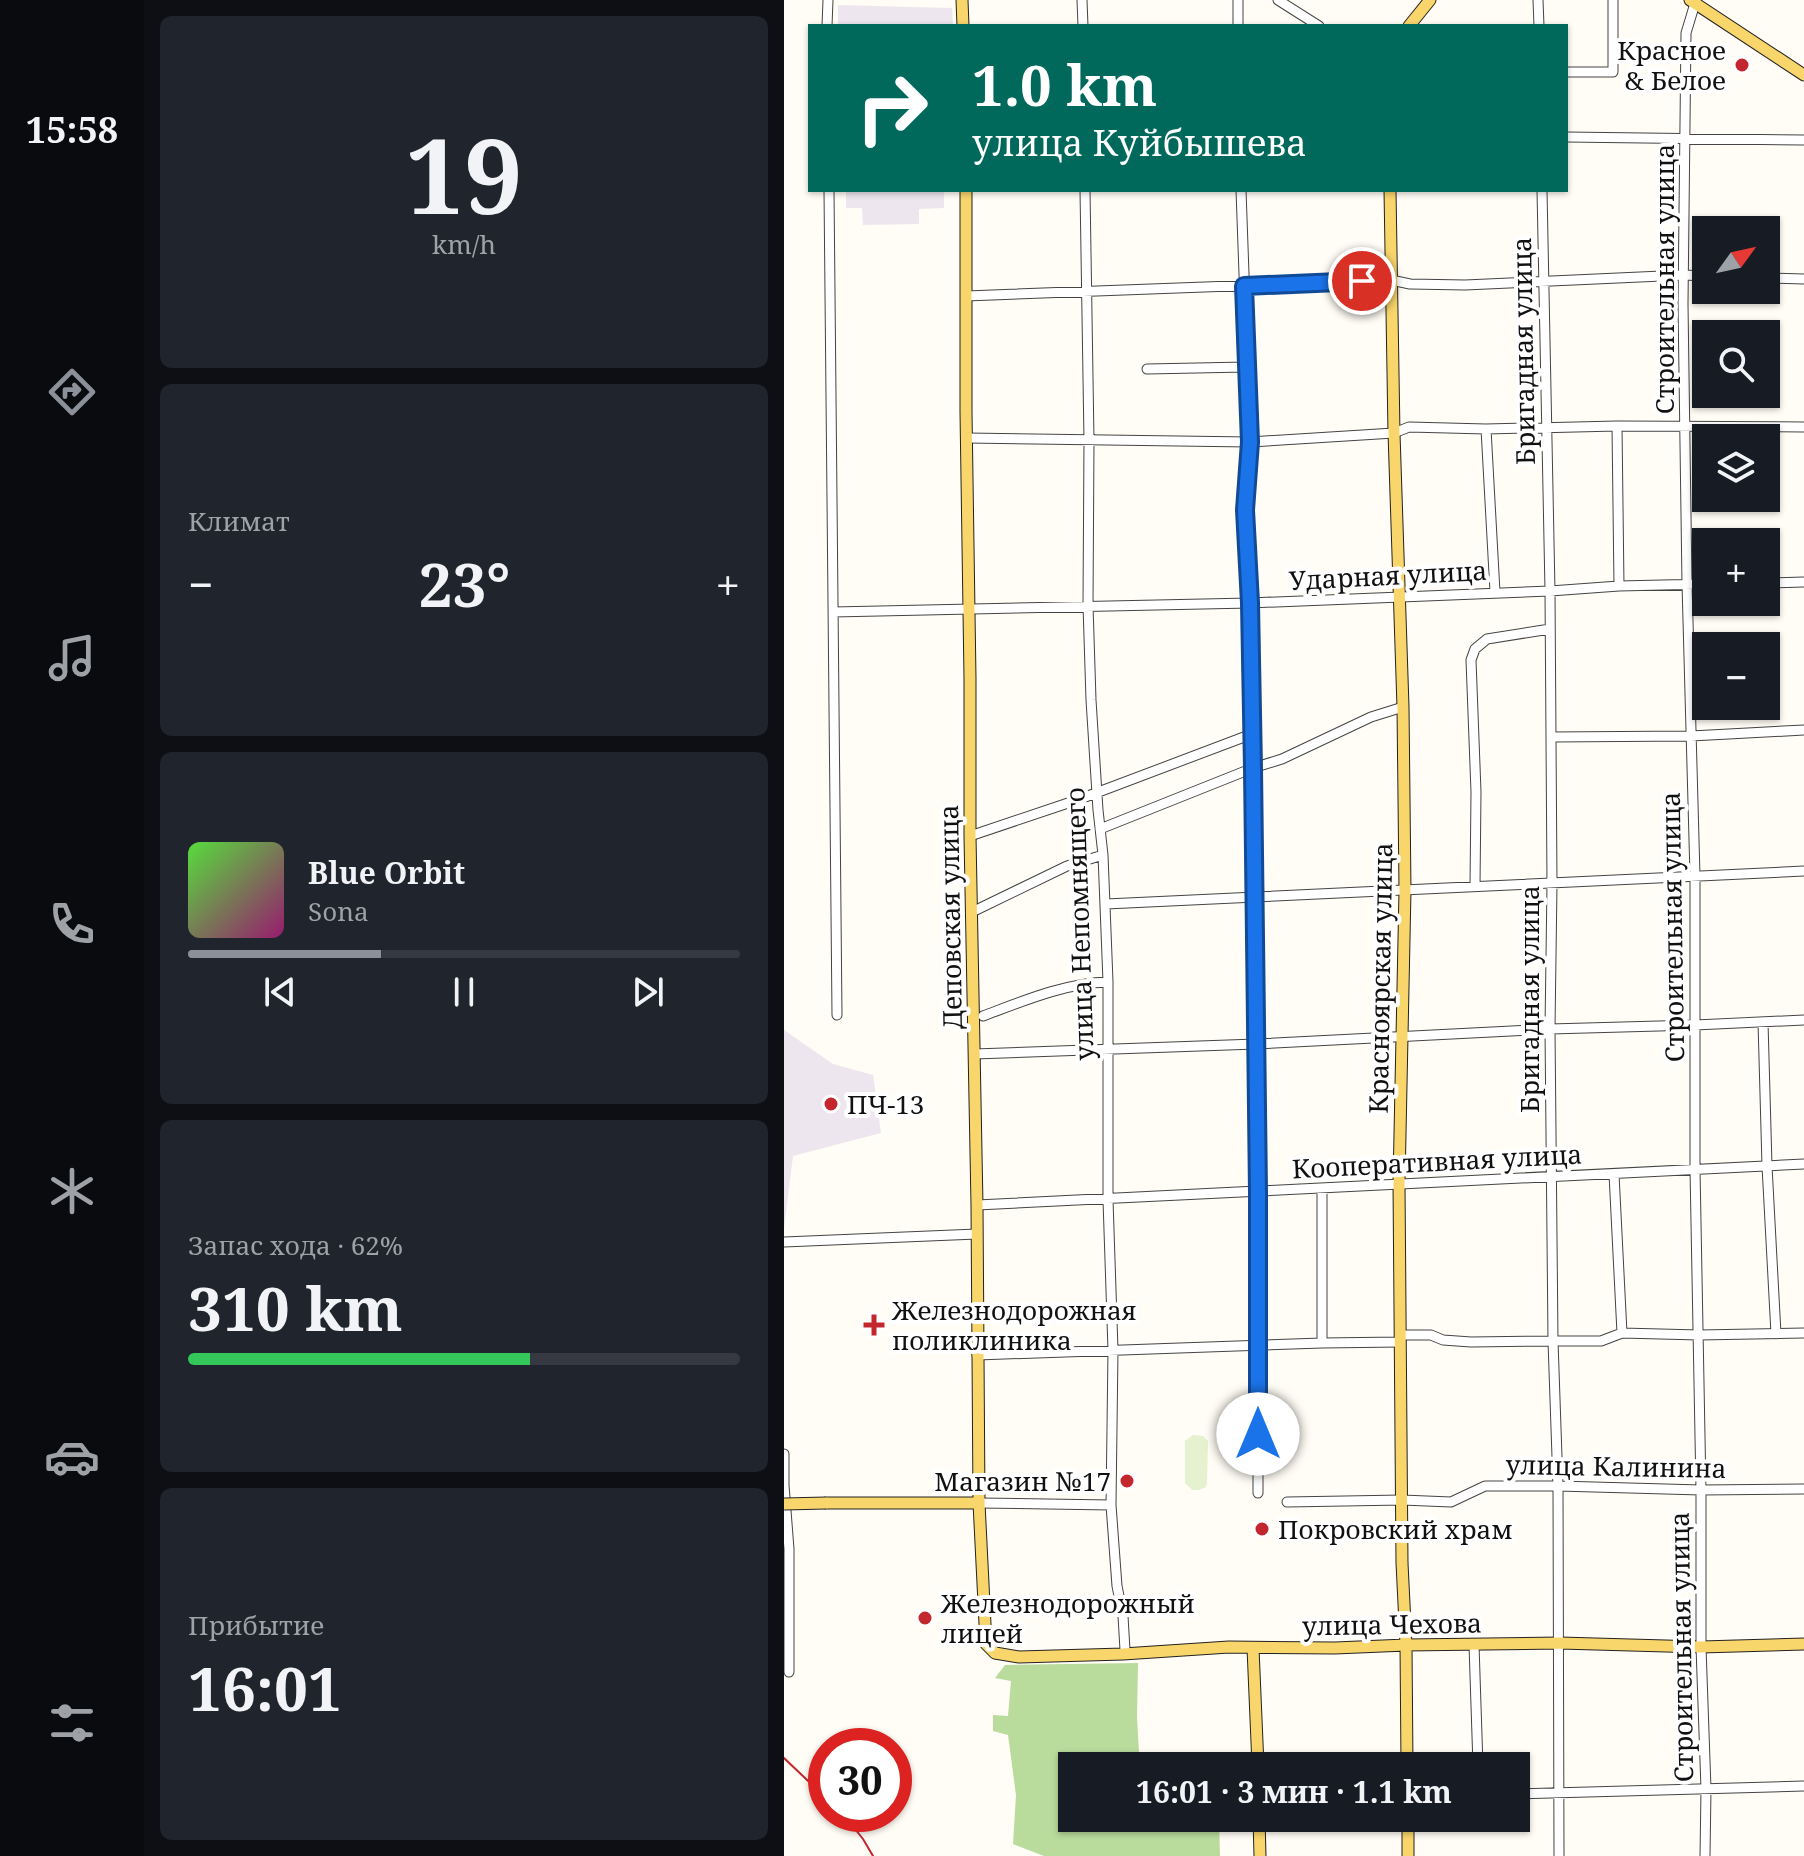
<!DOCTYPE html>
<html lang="ru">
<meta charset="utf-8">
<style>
body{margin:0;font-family:"Noto Serif",serif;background:#20242c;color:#f1f3f6;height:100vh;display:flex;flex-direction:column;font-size:30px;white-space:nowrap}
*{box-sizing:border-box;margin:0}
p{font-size:26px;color:#9ea1a6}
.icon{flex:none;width:44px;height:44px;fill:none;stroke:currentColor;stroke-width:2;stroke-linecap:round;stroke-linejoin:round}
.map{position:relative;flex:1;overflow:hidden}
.details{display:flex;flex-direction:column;gap:16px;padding:16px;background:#0d0f14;width:640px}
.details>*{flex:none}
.hud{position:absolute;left:24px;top:24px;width:760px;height:168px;border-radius:0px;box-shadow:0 2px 6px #0004;background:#00695c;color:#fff;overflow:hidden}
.needle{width:52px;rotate:57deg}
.fabs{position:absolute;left:908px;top:216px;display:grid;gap:16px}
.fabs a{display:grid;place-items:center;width:88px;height:88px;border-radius:0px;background:#171b24;box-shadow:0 2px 6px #0004;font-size:40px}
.speed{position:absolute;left:24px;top:1728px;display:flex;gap:16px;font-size:40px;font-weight:700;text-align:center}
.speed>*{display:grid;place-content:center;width:104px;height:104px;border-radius:50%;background:#171b24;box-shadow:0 2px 6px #0004;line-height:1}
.speed .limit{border:12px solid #d22;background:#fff;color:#111}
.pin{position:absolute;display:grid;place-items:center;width:68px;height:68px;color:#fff;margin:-34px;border:4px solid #fff;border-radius:50%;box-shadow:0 2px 8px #0007}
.me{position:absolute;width:88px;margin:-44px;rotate:0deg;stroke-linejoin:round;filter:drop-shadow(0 0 6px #0008)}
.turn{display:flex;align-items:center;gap:28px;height:168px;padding:0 32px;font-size:36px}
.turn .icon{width:104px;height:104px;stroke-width:2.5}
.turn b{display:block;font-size:56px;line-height:68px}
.big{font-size:60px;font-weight:700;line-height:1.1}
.details .card{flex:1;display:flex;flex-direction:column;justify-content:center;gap:12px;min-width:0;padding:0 28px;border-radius:12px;background:#20242c}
.details .dial{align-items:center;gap:0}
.dial b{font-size:104px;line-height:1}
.song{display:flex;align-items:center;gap:24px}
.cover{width:96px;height:96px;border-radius:12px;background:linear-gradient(135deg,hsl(110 70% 55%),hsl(320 70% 35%))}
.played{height:8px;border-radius:4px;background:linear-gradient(90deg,#8c9099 35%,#363941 35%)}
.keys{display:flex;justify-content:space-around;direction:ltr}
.heat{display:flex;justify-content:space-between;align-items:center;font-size:44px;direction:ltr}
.charge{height:12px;border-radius:6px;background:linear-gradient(90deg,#34c759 62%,#363941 0)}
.trip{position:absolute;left:274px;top:1752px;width:472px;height:80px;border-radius:0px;background:#171b24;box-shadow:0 2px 6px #0004;font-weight:700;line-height:80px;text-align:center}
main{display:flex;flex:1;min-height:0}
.menu{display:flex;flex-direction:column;width:144px;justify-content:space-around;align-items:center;background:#090b0e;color:#9ea1a6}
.menu .icon{width:56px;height:56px}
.menu .active{color:#8c9099}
.menu b{font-size:36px;color:#f1f3f6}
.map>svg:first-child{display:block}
.industrial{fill:#eee6ef}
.forest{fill:#b9dc9c}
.pitch{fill:#e6f2cf}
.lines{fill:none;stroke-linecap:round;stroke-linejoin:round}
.minor-casing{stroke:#444;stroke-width:11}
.major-casing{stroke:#222;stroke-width:13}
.minor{stroke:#fff;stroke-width:9}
.major{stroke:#f9d66b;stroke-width:11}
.rail{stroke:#c4262e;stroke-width:2}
.major-bridge-casing{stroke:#222;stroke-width:13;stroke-linecap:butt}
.major-bridge{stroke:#f9d66b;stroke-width:11}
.route-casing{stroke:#114b97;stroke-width:20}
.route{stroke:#1a73e8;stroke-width:14}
.poi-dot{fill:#c4262e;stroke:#fff;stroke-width:3}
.labels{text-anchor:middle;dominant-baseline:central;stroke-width:8;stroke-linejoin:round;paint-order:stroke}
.poi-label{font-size:26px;fill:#111;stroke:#fff;text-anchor:start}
.street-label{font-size:26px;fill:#111;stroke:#fff}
</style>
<main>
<nav class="menu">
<b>15:58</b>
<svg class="icon active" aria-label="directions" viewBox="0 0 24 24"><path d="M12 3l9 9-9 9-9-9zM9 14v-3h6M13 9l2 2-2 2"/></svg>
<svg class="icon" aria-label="music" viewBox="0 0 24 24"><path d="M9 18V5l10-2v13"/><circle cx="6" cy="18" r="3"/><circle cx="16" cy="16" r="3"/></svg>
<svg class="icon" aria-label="phone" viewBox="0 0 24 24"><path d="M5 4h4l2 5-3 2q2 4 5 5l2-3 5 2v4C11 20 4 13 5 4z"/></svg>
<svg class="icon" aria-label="climate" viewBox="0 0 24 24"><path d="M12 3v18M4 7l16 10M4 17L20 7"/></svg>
<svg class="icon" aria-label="car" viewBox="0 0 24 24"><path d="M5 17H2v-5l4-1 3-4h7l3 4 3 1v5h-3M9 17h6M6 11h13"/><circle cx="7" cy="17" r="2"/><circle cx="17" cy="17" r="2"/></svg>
<svg class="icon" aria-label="filters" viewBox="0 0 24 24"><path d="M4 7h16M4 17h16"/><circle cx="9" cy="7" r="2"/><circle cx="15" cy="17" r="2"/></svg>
</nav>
<section class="details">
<div class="card dial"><b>19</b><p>km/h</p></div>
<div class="card"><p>Климат</p>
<div class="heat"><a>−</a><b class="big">23°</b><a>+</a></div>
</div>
<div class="card">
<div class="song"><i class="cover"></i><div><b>Blue Orbit</b><p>Sona</p></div></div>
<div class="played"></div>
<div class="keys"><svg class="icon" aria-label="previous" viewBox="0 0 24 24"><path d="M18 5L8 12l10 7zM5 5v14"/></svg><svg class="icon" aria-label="pause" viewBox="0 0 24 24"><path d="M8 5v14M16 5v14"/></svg><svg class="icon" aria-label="next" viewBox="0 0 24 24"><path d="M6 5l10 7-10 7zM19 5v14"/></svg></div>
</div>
<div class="card"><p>Запас хода · 62%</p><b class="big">310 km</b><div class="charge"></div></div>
<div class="card"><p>Прибытие</p><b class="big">16:01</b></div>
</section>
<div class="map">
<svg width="1020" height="1856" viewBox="0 0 1020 1856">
<rect width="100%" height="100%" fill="#fffdf5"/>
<path class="industrial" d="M54,5L168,8L169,26H54Z
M62,190H160V208L135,209V224L79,225L78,208H62Z
M0,1030L49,1064L89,1075L97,1133L9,1156L0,1229Z"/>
<path class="forest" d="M354,1663L353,1717L355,1753H433V1766H288V1818H435L436,1856H260L229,1844L232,1795L224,1735L209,1731V1715L224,1716L227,1681L211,1678L221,1665Z"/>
<path class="pitch" d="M409,1435L419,1436L424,1441L423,1483L422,1487L415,1490H408L401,1483V1441Z"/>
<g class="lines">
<defs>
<path id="minor" d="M298,0L299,26
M454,0V26
M494,0L535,26
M754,0L755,26
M912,0L902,33L899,304L903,584L911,876V1169L917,1490V1647L922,1789L921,1856
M43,26L44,0
M782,72H829V0
M782,137L1020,140
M45,190L53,1015
M301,190L305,440L304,605L307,700L314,810L319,855L324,982V1200L329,1350L327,1505L333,1586L339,1616L341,1650L339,1654
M457,190L466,442L461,510L466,603L469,768V897L474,1193V1493
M758,190L766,591L768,884L766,1029L769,1341L774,1486L775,1856
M982,278L1020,279
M182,296L607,280L626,284L681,285L900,275L922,276
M363,369L462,367
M833,426L835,586
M702,429L711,592
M183,438L466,442L610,433L625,427L702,429L833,426L1020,427
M982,583L1020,582
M49,612L466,603L766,591L835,586L922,584
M767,737L907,736L1020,730
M316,829L469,768L498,759L587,717L619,707
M186,836L296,799L468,734
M691,886L692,792L687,660L691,649L703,639L766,629
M322,904L1020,871
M188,912L283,866L319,855
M199,1016C239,1001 281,983 324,982
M979,1022L983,1166L992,1334
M190,1054L472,1044L766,1029L911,1025L1020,1020
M830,1174L838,1333
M193,1205L1020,1164
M0,1242L193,1234
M616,1335H647L659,1340L687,1342L769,1341H817L838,1333L915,1335L1020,1333
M538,1343V1188
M193,1355L538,1343L616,1342
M0,1454V1485L5,1549V1672
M503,1502L618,1500L667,1502L701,1486H774L917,1490L1020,1489
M195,1503L327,1505
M690,1645L694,1766
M732,1794L1020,1786"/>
<path id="major" d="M178,0L179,26
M906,0L1020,75
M625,26L646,0
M182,190V412L186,678V836L193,1205L195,1503L202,1644L211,1653L235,1657L339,1654L445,1647L551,1648L622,1645L776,1643L917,1647L1020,1644
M606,190L610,433L619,707L621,890L615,1183L618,1563L622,1645L623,1766
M42,1503H195
M469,1648L474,1766
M475,1818L476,1856
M624,1818V1856"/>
</defs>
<use href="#minor" class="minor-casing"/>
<use href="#major" class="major-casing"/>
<use href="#minor" class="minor"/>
<use href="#major" class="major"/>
<path class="rail" d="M0,1758L42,1798
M59,1814L79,1839L89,1856"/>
<defs>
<path id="major-bridge" d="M0,1504L42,1503"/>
</defs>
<use href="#major-bridge" class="major-bridge-casing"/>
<use href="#major-bridge" class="major-bridge"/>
</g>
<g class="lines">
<defs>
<path id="route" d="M474,1434V1193L469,768L466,603L461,510L466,442L460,286L578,281"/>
</defs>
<use href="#route" class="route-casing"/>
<use href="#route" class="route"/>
</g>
<g class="poi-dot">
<circle cx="958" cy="65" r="8"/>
<circle cx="47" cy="1104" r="8"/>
<path d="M86 1313h8v8h8v8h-8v8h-8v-8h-8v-8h8z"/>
<circle cx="343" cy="1481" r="8"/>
<circle cx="478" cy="1529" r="8"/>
<circle cx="141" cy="1618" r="8"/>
</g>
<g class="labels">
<g class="poi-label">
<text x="942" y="50" text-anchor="end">Красное<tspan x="942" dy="30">&amp; Белое</tspan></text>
<text x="63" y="1104">ПЧ-13</text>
<text x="108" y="1310">Железнодорожная<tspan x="108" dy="30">поликлиника</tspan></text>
<text x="327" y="1481" text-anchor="end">Магазин №17</text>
<text x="494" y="1529">Покровский храм</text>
<text x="157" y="1603">Железнодорожный<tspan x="157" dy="30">лицей</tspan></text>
</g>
<g class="street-label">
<text transform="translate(880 279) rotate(-90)">Строительная улица</text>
<text transform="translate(739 351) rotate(-91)">Бригадная улица</text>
<text transform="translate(604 575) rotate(-3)">Ударная улица</text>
<text transform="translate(166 917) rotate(-91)">Деповская улица</text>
<text transform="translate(295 924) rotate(-92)">улица Непомнящего</text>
<text transform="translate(888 927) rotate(-91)">Строительная улица</text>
<text transform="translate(596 978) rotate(-89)">Красноярская улица</text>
<text transform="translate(745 999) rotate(-90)">Бригадная улица</text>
<text transform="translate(653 1161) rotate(-3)">Кооперативная улица</text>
<text transform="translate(832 1466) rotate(1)">улица Калинина</text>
<text transform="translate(608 1624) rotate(-1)">улица Чехова</text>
<text transform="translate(897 1647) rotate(-91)">Строительная улица</text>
</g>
</g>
</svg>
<div class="fabs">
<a><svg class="needle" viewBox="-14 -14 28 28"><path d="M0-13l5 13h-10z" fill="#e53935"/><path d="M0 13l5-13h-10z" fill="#9ea1a6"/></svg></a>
<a><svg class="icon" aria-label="search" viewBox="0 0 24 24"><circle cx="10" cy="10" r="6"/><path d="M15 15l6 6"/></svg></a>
<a><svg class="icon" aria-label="layers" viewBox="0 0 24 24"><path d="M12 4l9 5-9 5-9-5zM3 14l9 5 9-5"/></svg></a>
<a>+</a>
<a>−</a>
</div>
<div class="speed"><div class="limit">30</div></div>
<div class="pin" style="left:578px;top:281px;background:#d93025"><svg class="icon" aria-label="arrive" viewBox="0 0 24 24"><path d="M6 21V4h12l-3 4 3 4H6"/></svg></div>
<svg class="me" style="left:474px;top:1434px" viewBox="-20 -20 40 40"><circle r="19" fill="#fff"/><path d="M0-13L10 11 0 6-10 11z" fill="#1a73e8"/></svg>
<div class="trip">16:01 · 3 мин · 1.1 km</div>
<div class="hud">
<div class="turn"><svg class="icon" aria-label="right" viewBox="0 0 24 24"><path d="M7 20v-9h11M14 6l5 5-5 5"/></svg><div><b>1.0 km</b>улица Куйбышева</div></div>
</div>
</div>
</main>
